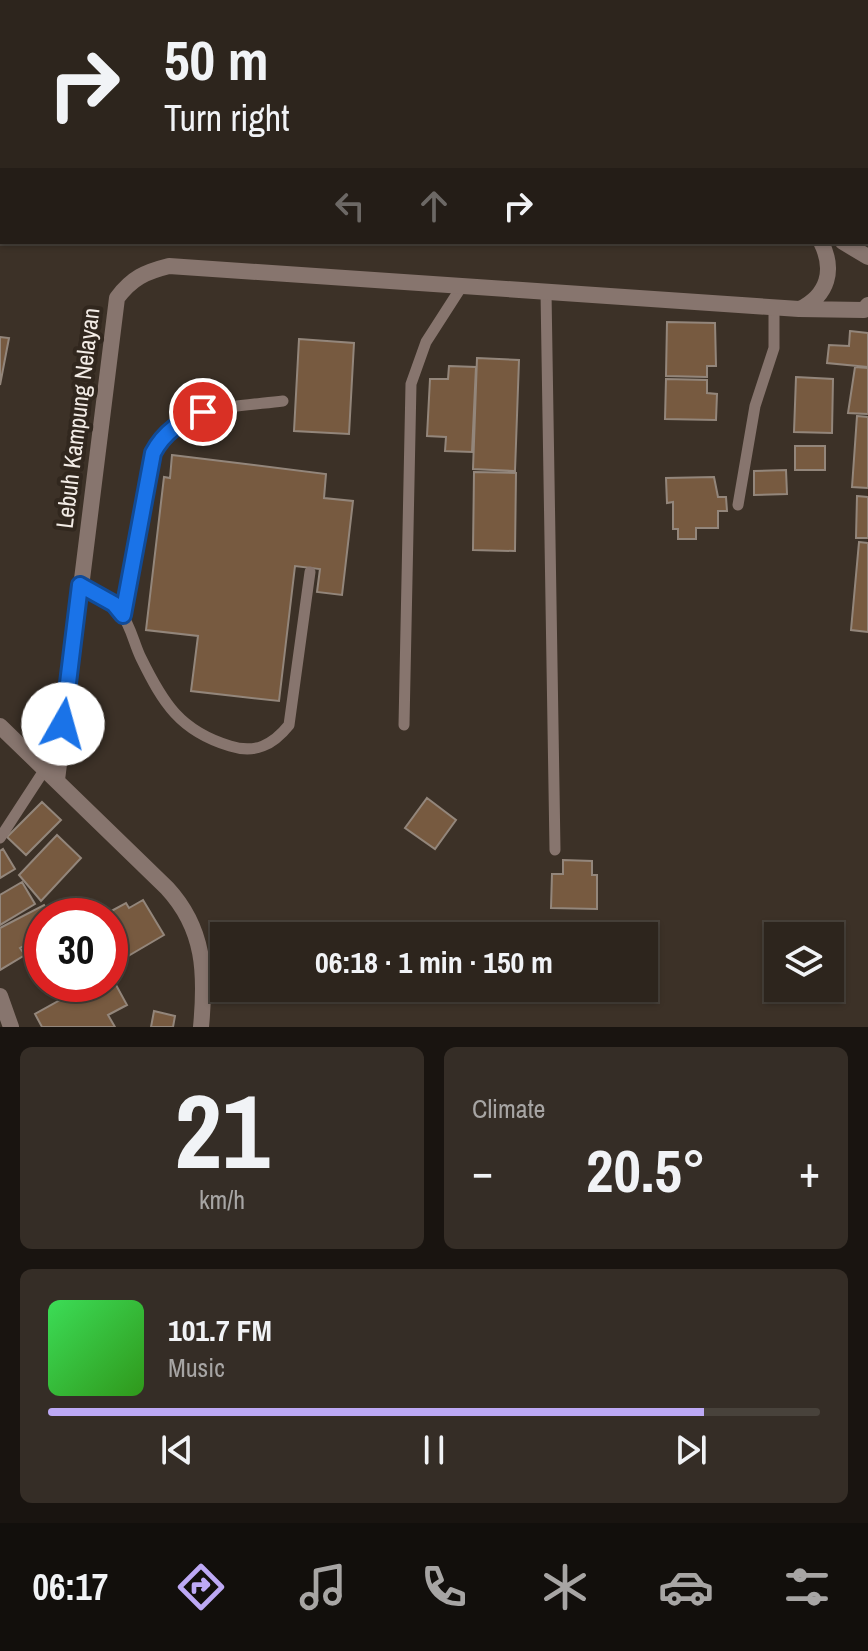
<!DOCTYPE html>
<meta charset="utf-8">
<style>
body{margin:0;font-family:"Archivo Narrow",sans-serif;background:#352d26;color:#f1f3f6;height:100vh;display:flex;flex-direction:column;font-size:30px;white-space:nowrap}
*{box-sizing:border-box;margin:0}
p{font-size:26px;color:#a7a5a4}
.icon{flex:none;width:44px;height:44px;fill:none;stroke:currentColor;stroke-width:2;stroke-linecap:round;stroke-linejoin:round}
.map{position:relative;height:1027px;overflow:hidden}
.side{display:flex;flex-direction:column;gap:20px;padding:20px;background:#191410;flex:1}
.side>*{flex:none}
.hud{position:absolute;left:0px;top:0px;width:868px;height:244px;box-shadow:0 2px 6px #0004,0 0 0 2px #48423b;background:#2d251d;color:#f1f3f6;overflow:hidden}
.buttons{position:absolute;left:764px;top:922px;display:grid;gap:16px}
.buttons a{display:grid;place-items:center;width:80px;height:80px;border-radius:0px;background:#2d251d;box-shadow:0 2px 6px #0004,0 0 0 2px #48423b;font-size:40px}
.speed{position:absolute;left:24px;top:898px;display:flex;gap:16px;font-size:40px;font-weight:700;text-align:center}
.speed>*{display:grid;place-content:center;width:104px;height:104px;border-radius:50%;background:#2d251d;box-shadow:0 2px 6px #0004,0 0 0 2px #48423b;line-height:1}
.speed .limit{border:12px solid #d22;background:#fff;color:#111}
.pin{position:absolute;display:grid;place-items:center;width:68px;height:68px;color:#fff;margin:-34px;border:4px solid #fff;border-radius:50%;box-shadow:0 2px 8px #0007}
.me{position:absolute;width:88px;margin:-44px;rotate:7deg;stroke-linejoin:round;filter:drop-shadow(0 0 6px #0008)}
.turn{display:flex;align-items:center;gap:28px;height:168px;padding:0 32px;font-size:36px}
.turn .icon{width:104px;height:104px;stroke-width:2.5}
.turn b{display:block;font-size:56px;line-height:68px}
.lanes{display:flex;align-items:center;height:76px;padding:0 32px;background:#0003;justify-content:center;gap:40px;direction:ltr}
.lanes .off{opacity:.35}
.big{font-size:60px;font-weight:800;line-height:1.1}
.side .tile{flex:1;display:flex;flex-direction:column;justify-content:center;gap:12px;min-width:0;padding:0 28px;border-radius:12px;background:#352d26}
.side .dial{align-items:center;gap:0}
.dial b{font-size:104px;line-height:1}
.song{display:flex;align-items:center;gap:24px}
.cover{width:96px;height:96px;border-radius:12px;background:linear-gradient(135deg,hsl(130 70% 55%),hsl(110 70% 35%))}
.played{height:8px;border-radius:4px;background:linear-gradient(90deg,#bda9f5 85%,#48423b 85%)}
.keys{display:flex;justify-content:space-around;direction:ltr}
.heat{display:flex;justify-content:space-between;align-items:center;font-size:44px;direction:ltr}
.side .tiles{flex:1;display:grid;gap:20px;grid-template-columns:1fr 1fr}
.tile:last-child{grid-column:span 2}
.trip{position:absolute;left:210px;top:922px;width:448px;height:80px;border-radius:0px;background:#2d251d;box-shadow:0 2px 6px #0004,0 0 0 2px #48423b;font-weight:800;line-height:80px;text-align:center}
.tabs{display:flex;height:128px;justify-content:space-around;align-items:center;background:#120f0c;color:#a7a5a4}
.tabs .icon{width:56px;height:56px}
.tabs .active{color:#bda9f5}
.tabs b{font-size:36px;color:#f1f3f6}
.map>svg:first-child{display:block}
.building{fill:#775a40;stroke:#93867b;stroke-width:2}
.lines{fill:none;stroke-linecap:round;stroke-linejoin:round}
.service{stroke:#87756e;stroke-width:11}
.minor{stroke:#87756e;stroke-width:16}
.tertiary{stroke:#87756e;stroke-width:16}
.route-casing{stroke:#114b97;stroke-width:20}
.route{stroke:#1a73e8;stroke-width:14}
.labels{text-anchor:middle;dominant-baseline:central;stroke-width:8;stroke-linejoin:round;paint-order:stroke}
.street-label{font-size:24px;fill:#f3ece6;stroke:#31271e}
</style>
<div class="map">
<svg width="868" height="1027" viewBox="0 0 868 1027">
<rect width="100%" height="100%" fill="#3c3127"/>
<path class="building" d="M145,0H201L144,2Z
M251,0H320L324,2H250Z
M667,322L715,323L716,366H707V377L666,376Z
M850,331L868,333V367L827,363L829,345L849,346Z
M0,337L9,338L0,385Z
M299,339L354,343L349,434L294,431Z
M477,358L519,360L515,471L473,469Z
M449,366L476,367L472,452L445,451L446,437L427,436L430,379H448Z
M855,367L868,368V414L848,413Z
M796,377L833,379L832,433L794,432Z
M666,379L707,380V393L717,394L716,420L665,419Z
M857,416L868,417V488L852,487Z
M795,446H825V470H795Z
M172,455L326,474L324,498L353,501L342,595L317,592L320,569L295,566L279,701L191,691L198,636L146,630L164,477L170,478Z
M786,470L787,494L754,495V471Z
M474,472L516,473L515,551L473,550Z
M714,477L718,497H726L727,511H718V528H696V539H678V529H673V502L667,503L666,478Z
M857,496L868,497V538H856Z
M859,542L868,543V632L851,630Z
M427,798L456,820L435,849L405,828Z
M42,802L61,820L26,855L7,837Z
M57,835L81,858L41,901L19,875Z
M3,849L15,869L0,878V851Z
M563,860L592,861V875H597V909L551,908L552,874H563Z
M22,882L35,904L0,925V895Z
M143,900L164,935L111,966L110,916H102L126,903L129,908Z
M44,905L50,916H42V935L20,948L25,955L0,970V928Z
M110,974L127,1005L108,1015L115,1027H42L35,1014L89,984H110Z
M154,1011L175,1016L173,1027H151Z"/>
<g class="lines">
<path class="service" d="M67,2L69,0
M652,2V0
M818,2V0
M546,292L555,850
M738,505L755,406L774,348V308
M80,585C94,593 112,600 121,613C131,626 134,644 141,658C163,703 180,731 230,746C255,754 273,745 289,725L310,572
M123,615L153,453C178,405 236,407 283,401
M404,725L411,384L426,342L462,286
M0,838L45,769"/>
<path class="minor" d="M800,309C828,295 835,270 821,242
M0,726L167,888C205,929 206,974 201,1027
M57,780L117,298C132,278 145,272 169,266L799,309L864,310L868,305
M0,996L11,1027"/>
<path class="tertiary" d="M415,0L418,2
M843,242L868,257"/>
</g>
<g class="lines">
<defs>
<path id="route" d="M63,724L80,585L114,604L123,615L153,453C164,432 181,421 203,412"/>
</defs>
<use href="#route" class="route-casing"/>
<use href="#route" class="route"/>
</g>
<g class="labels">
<g class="street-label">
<text transform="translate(77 418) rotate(-83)">Lebuh Kampung Nelayan</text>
</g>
</g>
</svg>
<div class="buttons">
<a><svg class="icon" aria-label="layers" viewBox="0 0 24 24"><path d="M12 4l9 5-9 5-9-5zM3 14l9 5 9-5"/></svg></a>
</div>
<div class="speed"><div class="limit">30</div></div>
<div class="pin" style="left:203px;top:412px;background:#d93025"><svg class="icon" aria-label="arrive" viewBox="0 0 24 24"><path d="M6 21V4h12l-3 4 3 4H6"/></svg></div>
<svg class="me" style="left:63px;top:724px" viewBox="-20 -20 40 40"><circle r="19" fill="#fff"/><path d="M0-13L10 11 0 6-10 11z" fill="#1a73e8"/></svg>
<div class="trip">06:18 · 1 min · 150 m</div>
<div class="hud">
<div class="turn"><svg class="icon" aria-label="right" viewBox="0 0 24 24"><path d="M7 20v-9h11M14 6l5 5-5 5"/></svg><div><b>50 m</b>Turn right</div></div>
<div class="lanes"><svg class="icon off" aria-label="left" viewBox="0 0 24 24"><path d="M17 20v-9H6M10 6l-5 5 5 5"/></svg><svg class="icon off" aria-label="ahead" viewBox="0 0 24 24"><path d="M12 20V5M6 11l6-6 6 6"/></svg><svg class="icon" aria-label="right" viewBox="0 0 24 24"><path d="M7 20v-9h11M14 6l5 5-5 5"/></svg></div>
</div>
</div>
<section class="side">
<div class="tiles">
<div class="tile dial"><b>21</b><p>km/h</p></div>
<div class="tile"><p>Climate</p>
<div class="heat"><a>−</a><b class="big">20.5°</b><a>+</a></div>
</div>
<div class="tile">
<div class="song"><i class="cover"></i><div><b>101.7 FM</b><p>Music</p></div></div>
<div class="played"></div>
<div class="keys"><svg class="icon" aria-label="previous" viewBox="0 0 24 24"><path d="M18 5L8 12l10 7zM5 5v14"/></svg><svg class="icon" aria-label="pause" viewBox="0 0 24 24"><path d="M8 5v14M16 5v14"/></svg><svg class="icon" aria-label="next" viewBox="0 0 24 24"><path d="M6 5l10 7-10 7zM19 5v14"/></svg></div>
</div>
</div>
</section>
<nav class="tabs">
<b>06:17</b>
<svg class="icon active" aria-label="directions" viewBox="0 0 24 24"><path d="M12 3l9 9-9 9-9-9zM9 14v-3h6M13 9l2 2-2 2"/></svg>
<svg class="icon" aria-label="music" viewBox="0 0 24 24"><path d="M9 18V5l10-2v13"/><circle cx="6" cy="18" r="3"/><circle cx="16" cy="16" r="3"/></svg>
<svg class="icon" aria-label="phone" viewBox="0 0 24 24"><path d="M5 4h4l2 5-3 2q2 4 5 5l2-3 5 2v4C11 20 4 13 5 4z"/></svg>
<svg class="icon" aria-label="climate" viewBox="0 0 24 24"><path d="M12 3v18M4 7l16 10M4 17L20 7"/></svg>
<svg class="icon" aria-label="car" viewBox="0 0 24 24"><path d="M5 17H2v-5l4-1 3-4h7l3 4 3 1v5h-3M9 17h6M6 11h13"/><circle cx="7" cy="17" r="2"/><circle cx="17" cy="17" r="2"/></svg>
<svg class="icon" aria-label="filters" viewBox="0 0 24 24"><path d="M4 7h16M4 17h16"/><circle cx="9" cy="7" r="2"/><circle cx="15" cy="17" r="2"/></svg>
</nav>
